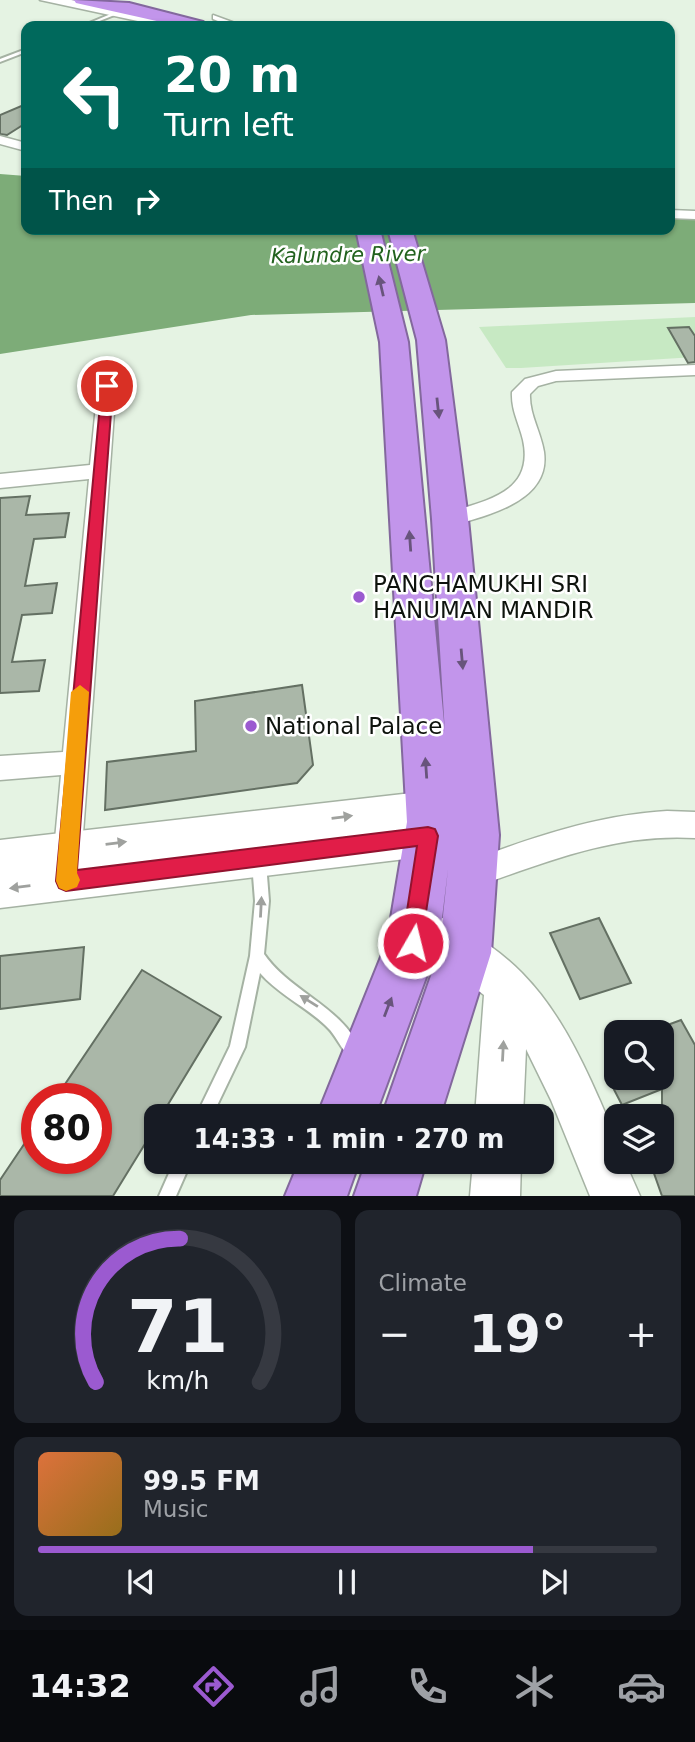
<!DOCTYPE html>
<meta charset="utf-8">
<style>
body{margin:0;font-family:"DejaVu Sans",sans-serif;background:#20242c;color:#f1f3f6;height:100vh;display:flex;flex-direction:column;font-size:26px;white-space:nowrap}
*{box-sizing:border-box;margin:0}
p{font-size:23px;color:#9ea1a6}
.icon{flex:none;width:38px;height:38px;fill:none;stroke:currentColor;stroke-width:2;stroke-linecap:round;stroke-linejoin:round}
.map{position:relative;height:1196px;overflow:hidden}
.details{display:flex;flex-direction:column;gap:14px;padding:14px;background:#0d0f14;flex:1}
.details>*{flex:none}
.banner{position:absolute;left:21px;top:21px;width:654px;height:214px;border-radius:14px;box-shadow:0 2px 5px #0004;background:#00695c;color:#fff;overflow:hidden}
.tools{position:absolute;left:604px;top:1020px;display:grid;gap:14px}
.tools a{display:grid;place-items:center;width:70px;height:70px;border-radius:14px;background:#171b24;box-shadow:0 2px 5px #0004;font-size:35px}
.speed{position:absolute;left:21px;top:1083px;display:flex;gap:14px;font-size:35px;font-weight:700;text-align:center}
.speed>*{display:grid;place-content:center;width:91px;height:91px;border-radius:50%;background:#171b24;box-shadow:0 2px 5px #0004;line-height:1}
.speed .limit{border:10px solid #d22;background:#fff;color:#111}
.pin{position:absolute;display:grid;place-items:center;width:60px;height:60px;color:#fff;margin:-30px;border:4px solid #fff;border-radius:50%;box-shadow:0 2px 7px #0007}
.me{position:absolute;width:77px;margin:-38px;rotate:8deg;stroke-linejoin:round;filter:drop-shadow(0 0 5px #0008)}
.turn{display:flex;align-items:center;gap:24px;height:147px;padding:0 28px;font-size:32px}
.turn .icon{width:91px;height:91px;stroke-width:2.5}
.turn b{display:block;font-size:49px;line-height:60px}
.then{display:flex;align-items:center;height:66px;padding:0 28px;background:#0003;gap:14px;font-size:26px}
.big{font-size:52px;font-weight:600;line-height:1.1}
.details .tile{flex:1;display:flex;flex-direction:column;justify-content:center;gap:10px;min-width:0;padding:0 24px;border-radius:14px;background:#20242c}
.details .dial{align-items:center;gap:0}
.dial svg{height:182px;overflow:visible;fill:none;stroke:#363941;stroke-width:7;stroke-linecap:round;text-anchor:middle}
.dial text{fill:#f1f3f6;stroke:none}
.song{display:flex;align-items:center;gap:21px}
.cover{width:84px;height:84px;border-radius:10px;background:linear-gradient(135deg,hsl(20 70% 55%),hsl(40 70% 35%))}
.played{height:7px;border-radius:4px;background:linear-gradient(90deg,#9b5ad0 80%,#363941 80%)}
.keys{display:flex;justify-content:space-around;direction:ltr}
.heat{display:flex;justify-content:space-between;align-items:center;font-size:38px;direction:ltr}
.details .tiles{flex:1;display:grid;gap:14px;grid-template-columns:1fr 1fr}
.tile:last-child{grid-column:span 2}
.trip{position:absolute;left:144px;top:1104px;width:410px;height:70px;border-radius:14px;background:#171b24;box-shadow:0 2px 5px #0004;font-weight:600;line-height:70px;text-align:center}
.tabs{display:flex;height:112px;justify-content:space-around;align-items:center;background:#090b0e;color:#9ea1a6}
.tabs .icon{width:49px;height:49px}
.tabs .on{color:#9b5ad0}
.tabs b{font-size:32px;color:#f1f3f6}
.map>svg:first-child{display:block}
.green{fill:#c7e9c3}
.water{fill:#7dac78}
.building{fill:#aab7a8;stroke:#647063;stroke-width:2}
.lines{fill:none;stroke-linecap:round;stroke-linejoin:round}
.lane-casing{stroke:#a5b2a3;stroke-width:4}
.street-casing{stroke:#a5b2a3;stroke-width:3}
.secondary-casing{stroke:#a5b2a3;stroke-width:3}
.highway-casing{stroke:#83689d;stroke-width:4}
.lane{fill:#fff;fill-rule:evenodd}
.street{fill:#fff;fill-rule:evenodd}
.secondary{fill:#fff;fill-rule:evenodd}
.highway{fill:#c295eb;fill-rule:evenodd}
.oneway{fill:#68547c}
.oneway2{fill:#9fa19e}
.route{fill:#e11d48;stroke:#92132f;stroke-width:2}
.slow{fill:#f59e0b}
.poi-dot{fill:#9b5ad0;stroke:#fff;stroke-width:2.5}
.labels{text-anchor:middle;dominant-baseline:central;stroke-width:5;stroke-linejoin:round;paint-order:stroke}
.far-water-label{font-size:21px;font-style:italic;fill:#22621e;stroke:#fff}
.poi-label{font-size:23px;fill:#0e130d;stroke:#fff;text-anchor:start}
</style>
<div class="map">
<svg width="695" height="1196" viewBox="0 0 695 1196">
<rect width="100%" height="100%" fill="#e5f3e3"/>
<path class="green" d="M695,317V357L521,368H506L479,327Z"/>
<path class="water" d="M0,174L26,176V229H670V210H695V303L251,315L0,354Z"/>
<path class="building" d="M26,104V123L7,135L0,134V115Z
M689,327L695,336V362L688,363L668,328Z
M30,496L26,515L69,513L65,537L34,539L25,586L57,583L52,613L22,615L12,662L45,660L39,691L0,693V498Z
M302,685L313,765L297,783L105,810L107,762L196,751L195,701Z
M599,918L631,983L580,999L550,933Z
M84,947L80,999L0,1009V956Z
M142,970L221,1017L161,1116H156V1126L113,1196H0V1180L37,1125V1158H96V1099H55Z
M681,1020L695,1045V1196H662L650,1162H662V1089L622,1105L608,1078H662V1027Z"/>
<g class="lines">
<defs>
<path id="lane" d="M118,11L122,12L87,26H82Z
M26,49V52L0,62V59Z
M259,857L264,859L266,863L269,901L264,954C291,993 342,1006 361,1051L358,1056L353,1059C344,1055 337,1037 329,1029C309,1008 280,996 260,973L245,1047L212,1116H196L230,1046L250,956L255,901L252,863L254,859Z
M174,1162H191L176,1196H159Z"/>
<path id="street" d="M213,15L243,26H230L213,19Z
M0,136L26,143V151L0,144Z
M670,210L695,211V219L670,218Z
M695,365V375L556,381L538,386L530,394C529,414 541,432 544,452C551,502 485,516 450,526L443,524L440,519L443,514C482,501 535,495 523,440C519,423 511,410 512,392L525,379L556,371Z
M107,381L116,386L81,861L77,870L67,874L57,870L53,861L61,775L0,780V756L63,752L89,479L0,488V474L90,465L98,386Z
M667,811L695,812V838C616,833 546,862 472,888L462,884L458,874L462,864C527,839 596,815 667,811Z"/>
<path id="secondary" d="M40,0H71L123,8L172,21L192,20L199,24L161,26Z
M447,789L460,794L466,806L460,818L453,821L461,823L466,836L461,849L447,854L0,908V840Z
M415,906C509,944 549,990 591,1081C603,1108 616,1132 616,1162H625L640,1196H590L551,1100L526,1049L523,1116H475L484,995L447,967L400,940L394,926L400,912Z
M473,1162H521L520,1196H470Z"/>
<path id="highway" d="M74,0L129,3L203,22L205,26H179L76,3Z
M356,229H380L408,342L445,733L432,519L417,340L388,229H412L445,340L468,519L499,835L491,953L440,1116H382L439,953L448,869L439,942L375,1116H317L387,942L407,822L380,342Z
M299,1162H359L347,1196H285Z
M366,1162H426L416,1196H354Z"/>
</defs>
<use href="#lane" class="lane-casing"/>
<use href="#street" class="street-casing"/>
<use href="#secondary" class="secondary-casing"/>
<use href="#highway" class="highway-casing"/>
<use href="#lane" class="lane"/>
<use href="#street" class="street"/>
<use href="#secondary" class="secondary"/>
<use href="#highway" class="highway"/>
</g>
<defs><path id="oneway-solid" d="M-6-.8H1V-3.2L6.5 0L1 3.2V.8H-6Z" transform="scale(1.75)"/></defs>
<g class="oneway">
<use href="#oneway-solid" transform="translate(381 286) rotate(-103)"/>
<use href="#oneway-solid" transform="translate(438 408) rotate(84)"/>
<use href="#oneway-solid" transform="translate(410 541) rotate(-94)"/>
<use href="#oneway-solid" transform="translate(462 659) rotate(85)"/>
<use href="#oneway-solid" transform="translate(426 768) rotate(-94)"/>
<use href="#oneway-solid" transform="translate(388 1007) rotate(-69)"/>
</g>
<g class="oneway2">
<use href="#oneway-solid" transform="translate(342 817) rotate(-7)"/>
<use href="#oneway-solid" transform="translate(116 843) rotate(-7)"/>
<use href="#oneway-solid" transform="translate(20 887) rotate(173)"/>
<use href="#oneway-solid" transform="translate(261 907) rotate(-87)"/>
<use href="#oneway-solid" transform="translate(309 1001) rotate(-148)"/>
<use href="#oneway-solid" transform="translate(503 1051) rotate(-87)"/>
</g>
<path class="route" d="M102,383L113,386L77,870L428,827L435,829L438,836L420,950L413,953L405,950L402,943L417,846L66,891L59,888L56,881Z"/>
<path class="slow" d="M80,685L89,692L77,873L80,880L77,887L66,891L59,888L56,881L71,692Z"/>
<g class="poi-dot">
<circle cx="359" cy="597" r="7"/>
<circle cx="251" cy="726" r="7"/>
</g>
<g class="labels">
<g class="far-water-label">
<text transform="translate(348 255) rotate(-1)">Kalundre River</text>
</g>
<g class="poi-label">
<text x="373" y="584">PANCHAMUKHI SRI<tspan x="373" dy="26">HANUMAN MANDIR</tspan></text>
<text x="265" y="726">National Palace</text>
</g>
</g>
</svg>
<div class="tools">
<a><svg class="icon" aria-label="search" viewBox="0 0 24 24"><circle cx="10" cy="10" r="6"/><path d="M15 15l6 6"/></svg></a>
<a><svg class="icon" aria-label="layers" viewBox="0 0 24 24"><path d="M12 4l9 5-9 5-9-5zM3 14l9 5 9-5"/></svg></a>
</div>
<div class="speed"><div class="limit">80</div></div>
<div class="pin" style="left:107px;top:386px;background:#d93025"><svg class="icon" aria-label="arrive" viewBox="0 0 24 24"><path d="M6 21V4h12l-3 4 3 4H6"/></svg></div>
<svg class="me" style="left:413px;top:943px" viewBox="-20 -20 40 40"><circle r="17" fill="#e11d48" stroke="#fff" stroke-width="3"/><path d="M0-11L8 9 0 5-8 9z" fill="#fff"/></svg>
<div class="trip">14:33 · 1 min · 270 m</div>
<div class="banner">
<div class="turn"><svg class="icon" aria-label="left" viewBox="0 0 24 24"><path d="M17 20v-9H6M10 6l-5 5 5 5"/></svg><div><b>20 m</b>Turn left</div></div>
<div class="then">Then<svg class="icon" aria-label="right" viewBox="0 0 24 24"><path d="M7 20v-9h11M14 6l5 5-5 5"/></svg></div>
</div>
</div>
<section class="details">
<div class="tiles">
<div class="tile dial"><svg viewBox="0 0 100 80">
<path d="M14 69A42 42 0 1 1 86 69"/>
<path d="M14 69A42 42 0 0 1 51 6" stroke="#9b5ad0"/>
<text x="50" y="56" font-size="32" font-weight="700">71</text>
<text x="50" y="72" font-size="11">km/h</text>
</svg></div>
<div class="tile"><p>Climate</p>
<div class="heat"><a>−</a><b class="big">19°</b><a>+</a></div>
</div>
<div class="tile">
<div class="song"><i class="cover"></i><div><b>99.5 FM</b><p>Music</p></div></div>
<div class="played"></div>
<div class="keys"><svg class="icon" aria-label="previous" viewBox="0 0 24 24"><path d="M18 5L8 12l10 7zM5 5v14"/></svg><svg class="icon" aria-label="pause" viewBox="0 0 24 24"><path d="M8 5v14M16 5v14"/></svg><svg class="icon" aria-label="next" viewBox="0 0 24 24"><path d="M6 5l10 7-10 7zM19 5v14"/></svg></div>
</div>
</div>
</section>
<nav class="tabs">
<b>14:32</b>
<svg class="icon on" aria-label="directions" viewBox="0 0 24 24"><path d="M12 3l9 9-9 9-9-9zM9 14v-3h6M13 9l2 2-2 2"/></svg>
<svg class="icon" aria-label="music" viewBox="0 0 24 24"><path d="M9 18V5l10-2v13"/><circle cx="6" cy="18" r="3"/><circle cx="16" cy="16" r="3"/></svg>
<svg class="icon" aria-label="phone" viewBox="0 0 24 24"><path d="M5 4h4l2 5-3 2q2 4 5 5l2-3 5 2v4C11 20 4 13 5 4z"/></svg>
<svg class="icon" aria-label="climate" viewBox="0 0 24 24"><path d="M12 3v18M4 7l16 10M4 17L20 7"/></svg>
<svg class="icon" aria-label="car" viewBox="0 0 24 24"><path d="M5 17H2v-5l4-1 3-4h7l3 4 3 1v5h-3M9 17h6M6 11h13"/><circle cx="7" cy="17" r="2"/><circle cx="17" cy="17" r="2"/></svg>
</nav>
